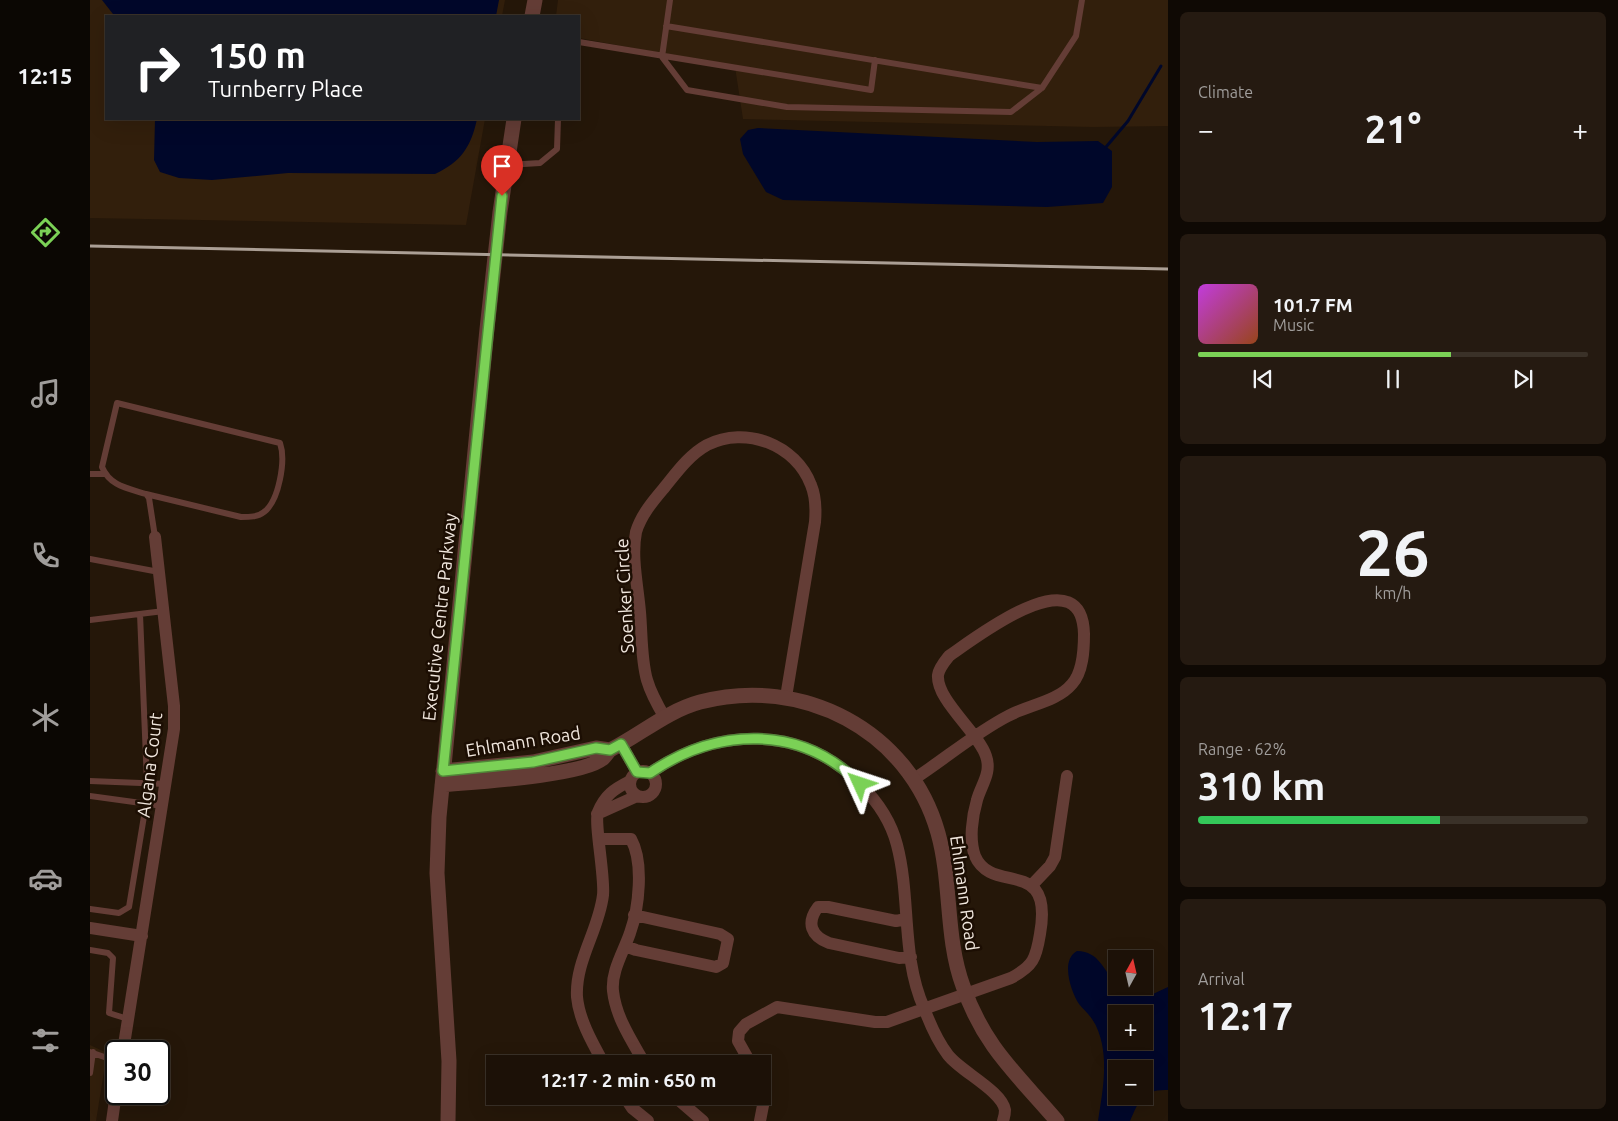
<!DOCTYPE html>
<meta charset="utf-8">
<style>
body{margin:0;font-family:Ubuntu,sans-serif;background:#251a11;color:#f1f3f6;height:100vh;display:flex;flex-direction:column;font-size:19px;white-space:nowrap}
*{box-sizing:border-box;margin:0}
p{font-size:16px;color:#a09d9b}
.icon{flex:none;width:28px;height:28px;fill:none;stroke:currentColor;stroke-width:2;stroke-linecap:round;stroke-linejoin:round}
.map{position:relative;flex:1;overflow:hidden}
.sheet{display:flex;flex-direction:column;gap:12px;padding:12px;background:#0f0904;width:450px}
.sheet>*{flex:none}
.guide{position:absolute;left:15px;top:15px;width:475px;height:105px;border-radius:0px;box-shadow:0 5px 20px #0002,0 0 0 1px #3a3128;background:#202124;color:#fff;overflow:hidden}
.needle{width:32px;rotate:8deg}
.tools{position:absolute;left:1018px;top:950px;display:grid;gap:10px}
.tools a{display:grid;place-items:center;width:45px;height:45px;border-radius:0px;background:#1c1107;box-shadow:0 5px 20px #0002,0 0 0 1px #3a3128;font-size:25px}
.speed{position:absolute;left:15px;top:1040px;display:flex;gap:10px;font-size:25px;font-weight:700;text-align:center}
.speed>*{display:grid;place-content:center;width:65px;height:65px;border-radius:50%;background:#1c1107;box-shadow:0 5px 20px #0002,0 0 0 1px #3a3128;line-height:1}
.speed .limit{border:2px solid #111;border-radius:8px;background:#fff;color:#111}
.pin{position:absolute;display:grid;place-items:center;width:42px;height:42px;color:#fff;margin:-51px -21px;border-radius:50% 50% 50% 0;rotate:-45deg;box-shadow:0 0 5px #0007}
.pin .icon{rotate:45deg}
.me{position:absolute;width:55px;margin:-28px;rotate:312deg;stroke-linejoin:round;filter:drop-shadow(0 0 4px #0008)}
.turn{display:flex;align-items:center;gap:18px;height:105px;padding:0 20px;font-size:22px}
.turn .icon{width:65px;height:65px;stroke-width:2.5}
.turn b{display:block;font-size:35px;line-height:42px}
.big{font-size:38px;font-weight:700;line-height:1.1}
.sheet .card{flex:1;display:flex;flex-direction:column;justify-content:center;gap:8px;min-width:0;padding:0 18px;border-radius:8px;background:#251a11}
.sheet .dial{align-items:center;gap:0}
.dial b{font-size:65px;line-height:1}
.song{display:flex;align-items:center;gap:15px}
.cover{width:60px;height:60px;border-radius:8px;background:linear-gradient(135deg,hsl(290 70% 55%),hsl(20 70% 35%))}
.played{height:5px;border-radius:2px;background:linear-gradient(90deg,#7bd156 65%,#3a3128 65%)}
.keys{display:flex;justify-content:space-around;direction:ltr}
.heat{display:flex;justify-content:space-between;align-items:center;font-size:28px;direction:ltr}
.charge{height:8px;border-radius:4px;background:linear-gradient(90deg,#34c759 62%,#3a3128 0)}
.trip{position:absolute;left:396px;top:1055px;width:285px;height:50px;border-radius:0px;background:#1c1107;box-shadow:0 5px 20px #0002,0 0 0 1px #3a3128;font-weight:700;line-height:50px;text-align:center}
main{display:flex;flex:1;min-height:0}
.tab-bar{display:flex;flex-direction:column;width:90px;justify-content:space-around;align-items:center;background:#0b0703;color:#a09d9b}
.tab-bar .icon{width:35px;height:35px}
.tab-bar .selected{color:#7bd156}
.tab-bar b{font-size:22px;color:#f1f3f6}
.map>svg:first-child{display:block}
.built{fill:#321f0c}
.water{fill:#00072a;fill-rule:evenodd}
.lines{fill:none;stroke-linecap:round;stroke-linejoin:round}
.stream{stroke:#00072a;stroke-width:3}
.service{stroke:#643d36;stroke-width:6}
.minor{stroke:#643d36;stroke-width:12}
.tertiary{stroke:#643d36;stroke-width:15}
.rail{stroke:#ab9f95;stroke-width:3}
.route-casing{stroke:#508838;stroke-width:12}
.route{stroke:#7bd156;stroke-width:9}
.labels{text-anchor:middle;dominant-baseline:central;stroke-width:5;stroke-linejoin:round;paint-order:stroke}
.street-label{font-size:18px;fill:#f1e7de;stroke:#1c0e03}
</style>
<main>
<nav class="tab-bar">
<b>12:15</b>
<svg class="icon selected" aria-label="directions" viewBox="0 0 24 24"><path d="M12 3l9 9-9 9-9-9zM9 14v-3h6M13 9l2 2-2 2"/></svg>
<svg class="icon" aria-label="music" viewBox="0 0 24 24"><path d="M9 18V5l10-2v13"/><circle cx="6" cy="18" r="3"/><circle cx="16" cy="16" r="3"/></svg>
<svg class="icon" aria-label="phone" viewBox="0 0 24 24"><path d="M5 4h4l2 5-3 2q2 4 5 5l2-3 5 2v4C11 20 4 13 5 4z"/></svg>
<svg class="icon" aria-label="climate" viewBox="0 0 24 24"><path d="M12 3v18M4 7l16 10M4 17L20 7"/></svg>
<svg class="icon" aria-label="car" viewBox="0 0 24 24"><path d="M5 17H2v-5l4-1 3-4h7l3 4 3 1v5h-3M9 17h6M6 11h13"/><circle cx="7" cy="17" r="2"/><circle cx="17" cy="17" r="2"/></svg>
<svg class="icon" aria-label="filters" viewBox="0 0 24 24"><path d="M4 7h16M4 17h16"/><circle cx="9" cy="7" r="2"/><circle cx="15" cy="17" r="2"/></svg>
</nav>
<div class="map">
<svg width="1078" height="1121" viewBox="0 0 1078 1121">
<rect width="100%" height="100%" fill="#251709"/>
<path class="built" d="M0,0H415L412,16H16V119H395L376,225L0,218Z
M468,0H1078V126L1003,127L653,119L645,67L489,38V16H466Z
M0,1045L17,1053L6,1121H0Z"/>
<path class="water" d="M12,0H409L406,16H28L23,14Z
M65,119H387C381,147 371,162 345,174L198,173L122,180L89,178L70,172L64,160Z
M668,128L947,142L1008,141L1022,151V187L1013,203L957,207L693,200L676,192L653,154L650,139L658,130Z
M987,951C1010,952 1012,969 1026,983V986L1042,994L1051,996L1063,994L1078,987V1090C1052,1089 1049,1101 1040,1121H1008C1012,1096 1017,1069 1012,1044C1010,1035 1007,1026 1002,1019C998,1013 993,1009 989,1004C981,992 970,960 987,951ZM1026,1014H1054V1041H1026ZM1026,1069H1054V1096H1026Z"/>
<g class="lines">
<path class="stream" d="M1016,147L1038,121L1071,66"/>
<path class="service" d="M580,0L572,57L597,90L697,107L921,112L952,88
M576,26L952,88L986,36L992,0
M489,42L781,90L785,60
M417,165L450,163L467,149L468,119
M0,474H15
M56,494L151,517C159,517 168,517 174,512C189,501 196,460 190,443L27,403L12,467C20,486 37,488 56,494L59,498L65,537
M0,559L69,572
M50,614L57,783
M0,620L74,611
M0,781L76,784
M0,796L73,806
M0,909L29,913L39,907L56,804
M0,950L18,953L23,958L19,1013L38,1019
M0,1052L26,1061
M0,1073L3,1052"/>
<path class="minor" d="M575,718C568,706 561,694 557,680C551,659 552,634 550,612C548,587 541,557 546,532C551,515 563,501 574,488C587,472 599,455 617,445C656,425 706,445 721,485C726,497 726,510 725,522L696,697
M531,744L547,772
M540 784a13 13 0 1 1 26 0a13 13 0 1 1-26 0Z
M560,773C626,727 711,724 770,784C787,801 801,821 807,845C821,898 811,957 834,1008C840,1024 848,1042 858,1055C870,1071 912,1091 915,1110C915,1113 914,1118 913,1121
M507,814L547,796
M510,839H541C554,862 549,908 540,933C534,951 521,971 523,991C526,1018 542,1041 555,1064
M941,886L960,866L965,857L977,776
M816,919L806,921L738,907H728C716,923 721,936 739,943L809,958L821,957
M0,928L52,936
M535,946L546,950L626,967L633,963L638,939L630,934L544,915
M33,1051L84,729V706L65,537
M514,1064C503,1044 489,1020 487,997C485,961 509,930 513,895C515,876 504,823 508,812C515,795 524,789 540,781
M661,1064L648,1041L649,1032L656,1024L687,1007L785,1022H797L921,978C943,966 946,959 950,934C964,855 902,896 885,856C879,840 882,817 887,800C891,785 902,773 896,756C888,732 846,700 848,675C849,668 855,661 859,656C884,639 992,554 994,634C994,650 993,672 982,684C967,702 938,705 918,716C885,733 855,759 824,779
M534,1096L542,1108L558,1121
M584,1096L613,1121
M22,1121L26,1093
M670,1121L675,1095L672,1082"/>
<path class="tertiary" d="M442,16L445,0
M353,771L443,762L506,748L520,750
M352,785C383,782 491,776 512,759C515,757 517,753 520,750C550,735 577,711 610,702C712,675 819,730 848,833C862,883 855,937 873,986C894,1047 927,1074 967,1121
M358,1121L359,1061L347,873L349,817L397,329L410,212L424,119"/>
<path class="rail" d="M0,246L1078,269"/>
</g>
<g class="lines">
<defs>
<path id="route" d="M412,196L353,771L443,762L506,748L520,750L531,744L547,772L560,773C627,727 711,724 770,784"/>
</defs>
<use href="#route" class="route-casing"/>
<use href="#route" class="route"/>
</g>
<g class="labels">
<g class="street-label">
<text transform="translate(534 596) rotate(-93)">Soenker Circle</text>
<text transform="translate(349 617) rotate(-84)">Executive Centre Parkway</text>
<text transform="translate(433 741) rotate(-9)">Ehlmann Road</text>
<text transform="translate(59 765) rotate(-83)">Algana Court</text>
<text transform="translate(875 893) rotate(82)">Ehlmann Road</text>
</g>
</g>
</svg>
<div class="tools">
<a><svg class="needle" viewBox="-14 -14 28 28"><path d="M0-13l5 13h-10z" fill="#e53935"/><path d="M0 13l5-13h-10z" fill="#a09d9b"/></svg></a>
<a>+</a>
<a>−</a>
</div>
<div class="speed"><div class="limit">30</div></div>
<div class="pin" style="left:412px;top:196px;background:#d93025"><svg class="icon" aria-label="arrive" viewBox="0 0 24 24"><path d="M6 21V4h12l-3 4 3 4H6"/></svg></div>
<svg class="me" style="left:770px;top:784px" viewBox="-20 -20 40 40"><path d="M0-17L14 15 0 8-14 15z" fill="#7bd156" stroke="#fff" stroke-width="4"/></svg>
<div class="trip">12:17 · 2 min · 650 m</div>
<div class="guide">
<div class="turn"><svg class="icon" aria-label="right" viewBox="0 0 24 24"><path d="M7 20v-9h11M14 6l5 5-5 5"/></svg><div><b>150 m</b>Turnberry Place</div></div>
</div>
</div>
<section class="sheet">
<div class="card"><p>Climate</p>
<div class="heat"><a>−</a><b class="big">21°</b><a>+</a></div>
</div>
<div class="card">
<div class="song"><i class="cover"></i><div><b>101.7 FM</b><p>Music</p></div></div>
<div class="played"></div>
<div class="keys"><svg class="icon" aria-label="previous" viewBox="0 0 24 24"><path d="M18 5L8 12l10 7zM5 5v14"/></svg><svg class="icon" aria-label="pause" viewBox="0 0 24 24"><path d="M8 5v14M16 5v14"/></svg><svg class="icon" aria-label="next" viewBox="0 0 24 24"><path d="M6 5l10 7-10 7zM19 5v14"/></svg></div>
</div>
<div class="card dial"><b>26</b><p>km/h</p></div>
<div class="card"><p>Range · 62%</p><b class="big">310 km</b><div class="charge"></div></div>
<div class="card"><p>Arrival</p><b class="big">12:17</b></div>
</section>
</main>
